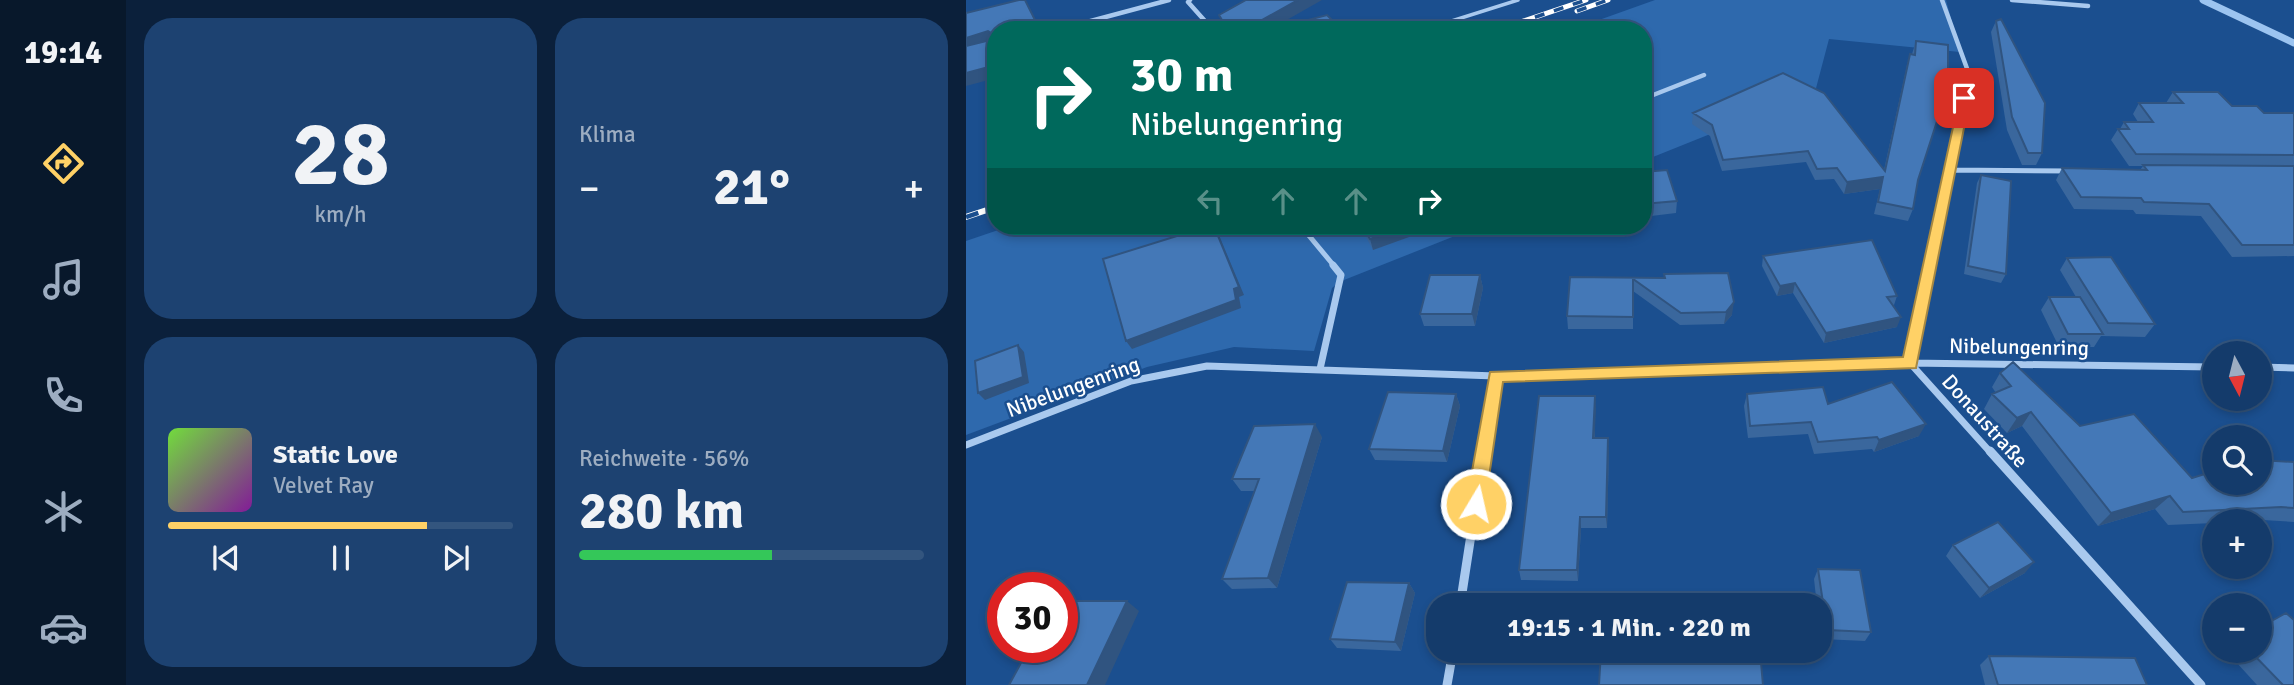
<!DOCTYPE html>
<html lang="de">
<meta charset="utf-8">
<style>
body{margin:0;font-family:Signika,sans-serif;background:#1d4271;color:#f1f3f6;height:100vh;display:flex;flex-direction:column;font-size:26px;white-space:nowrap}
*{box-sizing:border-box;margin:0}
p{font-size:23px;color:#9dadc1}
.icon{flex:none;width:38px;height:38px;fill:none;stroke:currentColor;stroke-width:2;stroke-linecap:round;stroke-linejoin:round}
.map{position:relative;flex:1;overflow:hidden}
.drawer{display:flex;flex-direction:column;gap:18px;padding:18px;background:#0b203b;width:840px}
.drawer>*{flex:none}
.banner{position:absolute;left:21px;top:21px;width:665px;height:214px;border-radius:28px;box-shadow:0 4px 10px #0003,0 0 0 2px #33557e;background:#00695c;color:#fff;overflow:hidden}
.needle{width:46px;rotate:173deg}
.tools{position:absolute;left:1236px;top:341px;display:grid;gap:14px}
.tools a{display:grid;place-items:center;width:70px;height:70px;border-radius:50%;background:#143b6b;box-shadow:0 4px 10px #0003,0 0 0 2px #33557e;font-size:35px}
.speed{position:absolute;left:21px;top:572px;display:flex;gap:14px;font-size:35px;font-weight:700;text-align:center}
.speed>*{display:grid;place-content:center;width:91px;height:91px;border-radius:50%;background:#143b6b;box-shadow:0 4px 10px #0003,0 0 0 2px #33557e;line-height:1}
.speed .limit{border:10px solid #d22;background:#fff;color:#111}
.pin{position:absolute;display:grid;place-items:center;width:60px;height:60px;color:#fff;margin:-30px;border-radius:14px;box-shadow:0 4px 10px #0006}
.me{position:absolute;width:77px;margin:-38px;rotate:9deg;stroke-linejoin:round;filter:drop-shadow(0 0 5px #0008)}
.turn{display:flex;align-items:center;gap:24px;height:147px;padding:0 28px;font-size:32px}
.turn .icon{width:91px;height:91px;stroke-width:2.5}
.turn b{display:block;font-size:49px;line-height:60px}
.lanes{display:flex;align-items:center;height:66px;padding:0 28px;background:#0003;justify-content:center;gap:35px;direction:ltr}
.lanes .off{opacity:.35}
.big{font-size:52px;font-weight:700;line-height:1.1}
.drawer .card{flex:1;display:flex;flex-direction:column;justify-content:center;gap:10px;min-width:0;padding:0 24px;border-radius:28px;background:#1d4271}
.drawer .dial{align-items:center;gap:0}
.dial b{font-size:91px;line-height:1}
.song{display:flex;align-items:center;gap:21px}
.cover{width:84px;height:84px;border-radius:10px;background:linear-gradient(135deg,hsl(100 70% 55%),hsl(290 70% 35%))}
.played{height:7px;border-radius:4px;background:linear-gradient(90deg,#ffd166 75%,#33557e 75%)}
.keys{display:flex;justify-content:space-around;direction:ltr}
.heat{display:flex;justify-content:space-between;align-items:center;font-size:38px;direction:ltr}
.charge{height:10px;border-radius:5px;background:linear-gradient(90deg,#34c759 56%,#33557e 0)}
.drawer .tiles{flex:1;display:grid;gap:18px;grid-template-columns:repeat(2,1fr)}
.trip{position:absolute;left:460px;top:593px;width:406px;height:70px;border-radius:28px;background:#143b6b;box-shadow:0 4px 10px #0003,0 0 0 2px #33557e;font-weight:700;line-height:70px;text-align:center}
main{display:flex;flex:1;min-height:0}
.tab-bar{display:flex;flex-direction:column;width:126px;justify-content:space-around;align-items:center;background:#08182b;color:#9dadc1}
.tab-bar .icon{width:49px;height:49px}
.tab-bar .selected{color:#ffd166}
.tab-bar b{font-size:32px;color:#f1f3f6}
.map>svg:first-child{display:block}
.green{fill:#2e69ad}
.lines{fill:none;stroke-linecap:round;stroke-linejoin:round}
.stream{stroke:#9cc4f0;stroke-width:7}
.lane{stroke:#a9c9ee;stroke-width:3.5}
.street-far3{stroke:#a9c9ee;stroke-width:4.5}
.street-far2{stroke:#a9c9ee;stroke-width:5}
.street-far1{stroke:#a9c9ee;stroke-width:7}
.street{stroke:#a9c9ee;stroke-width:9}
.rail-far1-casing{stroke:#fff;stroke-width:5}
.rail-casing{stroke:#fff;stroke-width:6}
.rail-far1{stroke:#1b4f8f;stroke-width:3.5;stroke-dasharray:10;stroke-linecap:butt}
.rail{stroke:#1b4f8f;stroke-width:4.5;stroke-dasharray:13;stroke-linecap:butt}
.wall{fill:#3a679d}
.shaded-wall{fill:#305480}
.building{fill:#4478b7;stroke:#305480;stroke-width:2}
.route{fill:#ffd166;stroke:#a68842;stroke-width:2}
.labels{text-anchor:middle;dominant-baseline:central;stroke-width:5;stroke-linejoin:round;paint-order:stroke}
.street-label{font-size:21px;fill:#fff;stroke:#1b4f8f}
</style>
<main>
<nav class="tab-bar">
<b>19:14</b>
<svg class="icon selected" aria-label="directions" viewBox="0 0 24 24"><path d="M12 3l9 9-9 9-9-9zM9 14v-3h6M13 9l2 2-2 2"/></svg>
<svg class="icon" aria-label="music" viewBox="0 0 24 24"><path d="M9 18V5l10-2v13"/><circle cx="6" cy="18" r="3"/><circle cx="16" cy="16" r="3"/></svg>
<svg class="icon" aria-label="phone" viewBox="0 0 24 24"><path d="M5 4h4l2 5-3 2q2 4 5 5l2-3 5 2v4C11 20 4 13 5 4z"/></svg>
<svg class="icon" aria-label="climate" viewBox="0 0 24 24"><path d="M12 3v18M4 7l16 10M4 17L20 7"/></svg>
<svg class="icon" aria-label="car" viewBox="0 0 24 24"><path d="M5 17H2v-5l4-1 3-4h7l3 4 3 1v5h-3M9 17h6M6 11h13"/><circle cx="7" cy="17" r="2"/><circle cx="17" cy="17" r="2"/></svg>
</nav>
<section class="drawer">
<div class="tiles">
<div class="card dial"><b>28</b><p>km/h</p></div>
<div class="card"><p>Klima</p>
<div class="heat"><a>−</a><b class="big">21°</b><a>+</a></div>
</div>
<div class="card">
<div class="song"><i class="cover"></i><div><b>Static Love</b><p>Velvet Ray</p></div></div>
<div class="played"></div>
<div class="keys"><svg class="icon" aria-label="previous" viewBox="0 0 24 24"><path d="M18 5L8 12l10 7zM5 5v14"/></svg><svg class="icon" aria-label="pause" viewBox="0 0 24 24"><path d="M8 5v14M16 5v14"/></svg><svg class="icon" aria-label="next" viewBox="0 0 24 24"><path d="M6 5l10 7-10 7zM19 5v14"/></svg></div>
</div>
<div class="card"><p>Reichweite · 56%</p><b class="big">280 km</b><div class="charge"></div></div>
</div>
</section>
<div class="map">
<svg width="1328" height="685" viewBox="0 0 1328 685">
<rect width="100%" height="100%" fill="#1b4f8f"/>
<path class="green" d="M689,0H980L994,52L863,39L849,92L677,161V30H605Z
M44,226H514L373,282L366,288L348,351L268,347L181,367L0,435V241Z"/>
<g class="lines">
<path class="stream" d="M1237,0L1328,43"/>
<path class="lane" d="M457,30L552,0"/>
<path class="street-far3" d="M224,0L222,2L247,30
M976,0L1003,74L994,119
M1046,0L1122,6
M91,30L203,0
M677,99L738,75"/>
<path class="street-far2" d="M985,170L1103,171
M335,226L369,267
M964,267L994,117"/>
<path class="street-far1" d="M964,265L944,363L1025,453
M1293,367L1328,368
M354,369L375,275L367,265
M0,445L165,381L241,366L530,376L944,363L1248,367
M518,453L530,376"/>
<path class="street" d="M1024,451L1235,685
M494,606L518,451
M481,685L487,651"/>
<defs>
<path id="rail-far1" d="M611,11L642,0
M531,30L620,0"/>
<path id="rail" d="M0,217L30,207"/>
</defs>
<use href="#rail-far1" class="rail-far1-casing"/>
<use href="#rail" class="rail-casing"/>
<use href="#rail-far1" class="rail-far1"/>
<use href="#rail" class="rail"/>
</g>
<path class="wall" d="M1030,21L1076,153L1070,165H1056L1041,130L1025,32Z
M950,41L982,111L978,122L971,120L952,180L947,209L942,221L908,214L914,189L878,194L868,179L849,180L840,162L756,171L744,136L726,124L727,113L918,170L941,65L944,54H946Z
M1207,92L1298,113H1328V256L1266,257L1235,216L1170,214L1167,210L1108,209L1090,180L1096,168L1174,170L1177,166H1163L1145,140L1152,129H1154L1158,122H1172L1167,114L1173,103H1200Z
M677,172L711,201L710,213L677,217Z
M1015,175L1040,274L1035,283L998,274L1011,183Z
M394,226H440L443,237L407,250Z
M797,256L931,296L928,305L931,327L858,343L827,293L811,296L796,266Z
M1101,258L1189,324L1179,337L1135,336L1128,347H1093L1075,310L1083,297H1110L1094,270Z
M514,275L517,288L509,326H458L454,314Z
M604,277L698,278L766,315L758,324L714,325L667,291V329H602L601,316Z
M1034,373L1114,426L1226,478L1328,462V522L1297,520L1248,522V523L1202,525L1189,509L1132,526L1056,426L1041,433L1018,409L1026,394L1030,393L1026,387Z
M490,394L494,406L481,462L409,460L403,449Z
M781,394L862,404L953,436L908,452L906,449L848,454L842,434L782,438L778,406Z
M629,396V438L643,450L641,528H615L612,581L555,580L553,570Z
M356,437L311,588L266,589L256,579L289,491H275L266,479Z
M987,545L1059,573L1014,598L980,556Z
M852,569L905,632L899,641L856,639L854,625V606H851L848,579Z
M443,583L449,593L435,651L371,648L364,639Z
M1260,651H1293L1328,685H1291Z
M1023,656L1181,685H1019L1014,665Z"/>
<path class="shaded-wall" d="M332,0H356L303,30H278Z
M22,31L29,41L0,51V38Z
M30,65V78L0,86V73Z
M917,177L914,189L878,194L881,182Z
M248,226L252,233L278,295L273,297L275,308L166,349L160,341Z
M440,226L443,237L407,250L404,239Z
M514,275L517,288L509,326L506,314Z
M829,283L827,293L811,296L814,286Z
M768,302L766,315L758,324L760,312Z
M935,317L931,327L858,343L860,333Z
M52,345L58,352L63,383L19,400L12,393Z
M490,394L494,406L481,462L477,451Z
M629,396L630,409L628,450L627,438Z
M1065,412L1056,426L1041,433L1051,418Z
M349,424L356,437L311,588L302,578Z
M960,424L953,436L908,452L913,440Z
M642,438L643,450L641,528L640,517Z
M1204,496L1189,509L1132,526L1145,513Z
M614,517L615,528L612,581L611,570Z
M1068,562L1059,573L1014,598L1023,588Z
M443,583L449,593L435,651L429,642Z
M161,601L173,611L139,685H121Z"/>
<path class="building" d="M53,0H59L74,30H30V65L0,73V46L24,40L28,35L22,31L0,38V13Z
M280,0H332L278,30H262L253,15Z
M361,15L376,30H303Z
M1035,19L1079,103L1076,153H1062L1046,117L1030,21Z
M950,41L982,45V111L975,109L952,180L947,209L912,202L917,177L881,182L871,168L851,169L842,151L757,160L746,125L727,113L817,73L858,93L919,171L944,54L949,55Z
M1207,92H1252L1266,106H1291L1298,113H1328V155L1170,154L1152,129H1163L1158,122H1187L1173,103H1217Z
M1177,165L1328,166V245H1276L1243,204L1178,202L1175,198L1115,197L1096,168L1181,170Z
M701,170L711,201L677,204V172Z
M1015,175L1045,181L1040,274L1002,266Z
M243,226H248L273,287L268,289L270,300L160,341L137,259Z
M396,226H440L404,239Z
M906,240L931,296L921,297L935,317L860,333L829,283L814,286L797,256Z
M1145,257L1189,324L1142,323L1101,258Z
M762,273L768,302L760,312L715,313L667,279V317L601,316L604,277L699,278L698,274Z
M464,275H514L506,314H454Z
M1083,297H1114L1137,334H1102Z
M52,345L57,377L12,393L9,361Z
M1047,362L1114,426L1168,414L1226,478L1248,471V483H1293V460L1328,462V508L1315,507L1217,512L1204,496L1145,513L1065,412L1051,418L1026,394L1045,386L1034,373Z
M926,382L960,424L913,440L911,437L852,442L845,422L784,426L781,394L857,387L862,404Z
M422,392L490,394L477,451L403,449Z
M573,396H629L627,438H642L640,517H614L611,570H553Z
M349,424L302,578L256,579L293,479H266L288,426Z
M1032,522L1068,562L1023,588L987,545Z
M852,569L894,570L905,632L861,630Z
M381,582L443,583L429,642L364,639Z
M96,601H161L121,685H43L63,648H96Z
M1320,613L1328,620V685H1317L1284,651H1293V628Z
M635,651H794L797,685H633Z
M1023,656L1169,658L1181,685H1032Z"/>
<path class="route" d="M994,95L1004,98L950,368L537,382L519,504L517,510L510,512L503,510L500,504L524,372L937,357Z"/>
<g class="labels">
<g class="street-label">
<text transform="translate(1053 347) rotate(1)">Nibelungenring</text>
<text transform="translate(107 387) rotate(-20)">Nibelungenring</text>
<text transform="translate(1019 421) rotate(48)">Donaustraße</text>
</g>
</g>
</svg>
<div class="tools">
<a><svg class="needle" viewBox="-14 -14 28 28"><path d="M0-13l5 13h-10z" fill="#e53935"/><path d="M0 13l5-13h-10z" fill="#9dadc1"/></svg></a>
<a><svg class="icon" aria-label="search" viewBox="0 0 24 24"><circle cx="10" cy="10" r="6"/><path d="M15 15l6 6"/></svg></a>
<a>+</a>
<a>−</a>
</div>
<div class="speed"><div class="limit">30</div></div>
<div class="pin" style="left:998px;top:98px;background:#d93025"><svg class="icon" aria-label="arrive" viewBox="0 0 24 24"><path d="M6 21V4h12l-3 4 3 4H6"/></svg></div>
<svg class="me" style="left:510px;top:504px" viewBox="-20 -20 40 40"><circle r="17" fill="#ffd166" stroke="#fff" stroke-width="3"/><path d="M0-11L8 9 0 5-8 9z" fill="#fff"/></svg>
<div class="trip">19:15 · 1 Min. · 220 m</div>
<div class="banner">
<div class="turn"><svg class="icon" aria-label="right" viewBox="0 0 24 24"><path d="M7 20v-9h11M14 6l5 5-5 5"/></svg><div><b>30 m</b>Nibelungenring</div></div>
<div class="lanes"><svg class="icon off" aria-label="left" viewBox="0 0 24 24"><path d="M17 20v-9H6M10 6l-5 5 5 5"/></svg><svg class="icon off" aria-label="ahead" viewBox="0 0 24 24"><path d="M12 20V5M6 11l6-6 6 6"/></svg><svg class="icon off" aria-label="ahead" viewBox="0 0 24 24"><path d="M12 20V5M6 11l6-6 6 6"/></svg><svg class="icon" aria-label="right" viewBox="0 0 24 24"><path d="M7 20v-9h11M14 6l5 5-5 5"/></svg></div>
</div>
</div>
</main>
